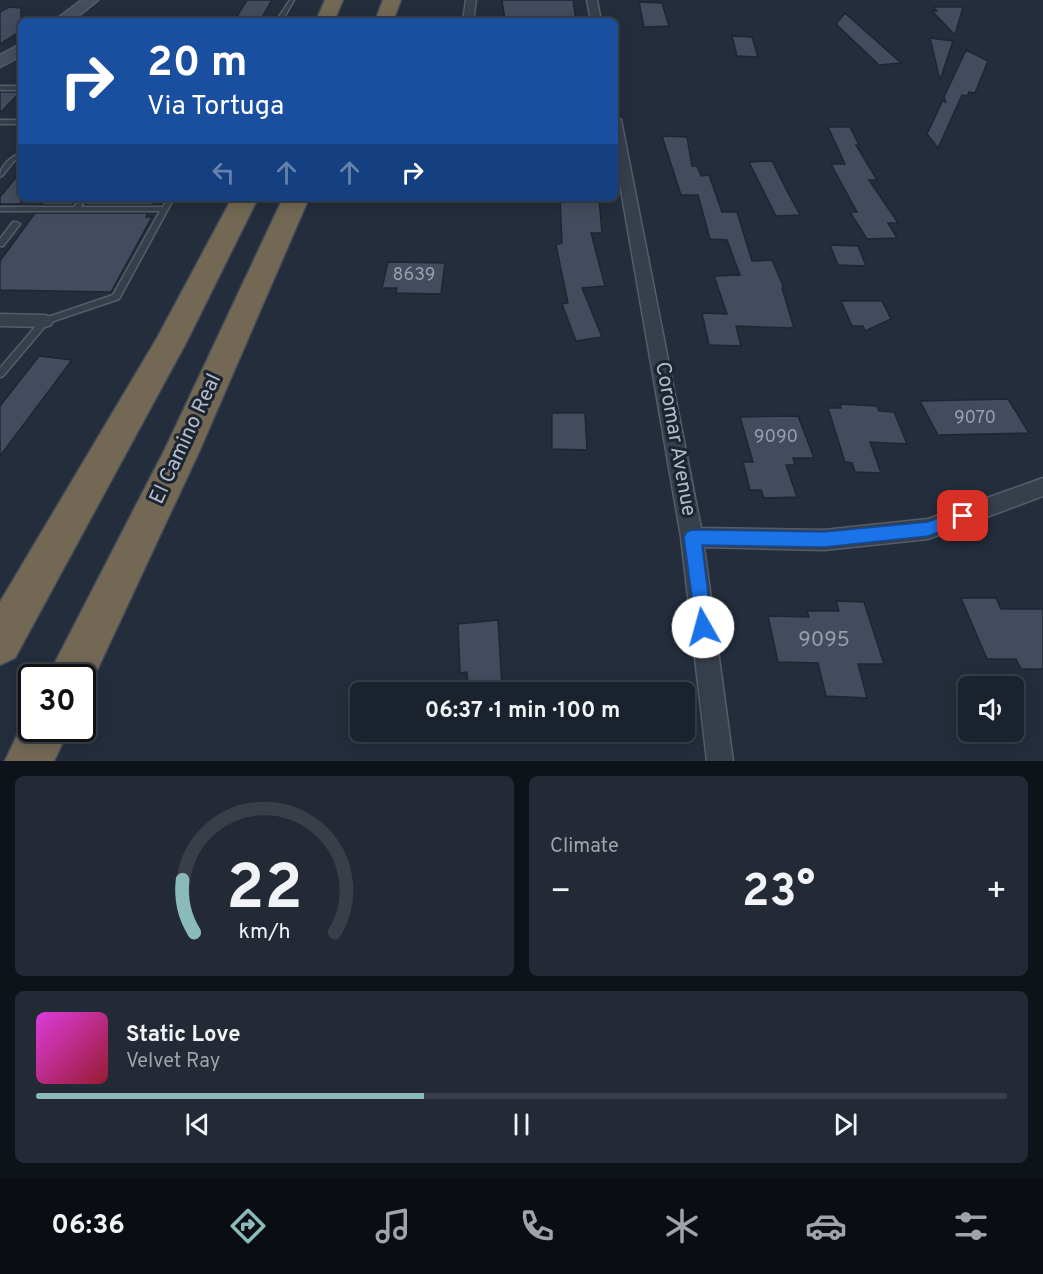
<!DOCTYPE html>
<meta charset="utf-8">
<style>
body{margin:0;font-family:Overpass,sans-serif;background:#232a35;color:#f1f3f6;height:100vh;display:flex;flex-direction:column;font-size:22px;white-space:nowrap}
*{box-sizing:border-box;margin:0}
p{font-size:20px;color:#9fa4aa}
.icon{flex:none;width:33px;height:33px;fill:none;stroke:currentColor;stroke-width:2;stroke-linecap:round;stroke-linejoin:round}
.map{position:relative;height:761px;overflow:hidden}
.side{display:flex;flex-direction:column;gap:15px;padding:15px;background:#0e1319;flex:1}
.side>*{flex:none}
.top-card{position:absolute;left:18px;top:18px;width:600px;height:183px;border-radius:9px;box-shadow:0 3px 15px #0003,0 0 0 2px #383f49;background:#1a4fa0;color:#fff;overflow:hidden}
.controls{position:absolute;left:958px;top:676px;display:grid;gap:12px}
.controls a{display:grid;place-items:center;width:66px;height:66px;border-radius:9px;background:#1a222d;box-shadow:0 3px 15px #0003,0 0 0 2px #383f49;font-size:30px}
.speed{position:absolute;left:18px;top:664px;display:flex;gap:12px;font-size:30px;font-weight:700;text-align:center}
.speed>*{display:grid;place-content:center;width:78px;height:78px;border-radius:50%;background:#1a222d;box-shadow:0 3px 15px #0003,0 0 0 2px #383f49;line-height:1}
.speed .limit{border:3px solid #111;border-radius:9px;background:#fff;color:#111}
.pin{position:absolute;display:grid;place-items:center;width:51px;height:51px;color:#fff;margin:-26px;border-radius:12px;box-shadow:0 3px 9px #0006}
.me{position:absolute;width:66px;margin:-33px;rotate:353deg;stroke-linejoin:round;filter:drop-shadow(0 0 4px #0008)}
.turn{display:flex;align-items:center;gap:21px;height:126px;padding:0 30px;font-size:27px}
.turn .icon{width:78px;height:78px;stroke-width:2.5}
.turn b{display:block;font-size:42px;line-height:51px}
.lanes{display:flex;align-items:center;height:57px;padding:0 30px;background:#0003;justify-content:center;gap:30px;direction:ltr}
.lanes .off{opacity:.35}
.big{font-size:45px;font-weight:700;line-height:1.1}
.side .widget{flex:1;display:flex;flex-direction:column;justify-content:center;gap:9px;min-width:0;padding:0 21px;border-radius:9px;background:#232a35}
.side .dial{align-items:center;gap:0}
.dial svg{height:156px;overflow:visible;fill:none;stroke:#383f49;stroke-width:7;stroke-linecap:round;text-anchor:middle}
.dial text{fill:#f1f3f6;stroke:none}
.song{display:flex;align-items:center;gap:18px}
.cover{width:72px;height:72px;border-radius:9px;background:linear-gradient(135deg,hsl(300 70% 55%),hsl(350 70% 35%))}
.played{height:6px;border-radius:3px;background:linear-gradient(90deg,#8bbbb9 40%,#383f49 40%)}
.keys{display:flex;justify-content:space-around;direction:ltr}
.heat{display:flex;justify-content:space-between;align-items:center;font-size:33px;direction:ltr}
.side .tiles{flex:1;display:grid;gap:15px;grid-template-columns:1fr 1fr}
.widget:last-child{grid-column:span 2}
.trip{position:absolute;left:350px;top:682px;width:345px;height:60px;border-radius:9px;background:#1a222d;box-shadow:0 3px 15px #0003,0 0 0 2px #383f49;font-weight:700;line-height:60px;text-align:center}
.tab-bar{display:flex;height:96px;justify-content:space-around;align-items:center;background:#0a0e12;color:#9fa4aa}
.tab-bar .icon{width:42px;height:42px}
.tab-bar .active{color:#8bbbb9}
.tab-bar b{font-size:27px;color:#f1f3f6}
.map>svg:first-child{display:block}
.building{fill:#434c5e;stroke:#1e2633;stroke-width:1.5}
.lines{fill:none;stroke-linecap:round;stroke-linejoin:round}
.service-casing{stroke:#555d6a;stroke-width:3}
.minor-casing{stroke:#555d6a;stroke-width:3}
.secondary-casing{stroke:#555d6a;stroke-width:3}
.motorway-casing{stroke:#424a57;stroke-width:3}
.service{fill:#373f4c;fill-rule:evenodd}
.minor{fill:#373f4c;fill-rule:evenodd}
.secondary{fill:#454e5f;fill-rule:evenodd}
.motorway{fill:#726854;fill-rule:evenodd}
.route{fill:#1a73e8;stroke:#114b97;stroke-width:1.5}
.labels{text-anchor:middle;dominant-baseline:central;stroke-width:6;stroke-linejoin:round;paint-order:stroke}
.number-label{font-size:18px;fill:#979eae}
.street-label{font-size:21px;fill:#b3bac8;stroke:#1c2431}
.near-number-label{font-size:21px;fill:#979eae}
</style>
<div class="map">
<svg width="1043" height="761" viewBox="0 0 1043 761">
<rect width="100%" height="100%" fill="#232d3c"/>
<path class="building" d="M247,0H272L260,21H234Z
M502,0H573L576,21H505Z
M639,2L662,3L669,26L644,27Z
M9,7L21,8V31L0,44V12Z
M933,7H963L955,35L932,11H937Z
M845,13L901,63L879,65L836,24Z
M732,36L752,37L758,57L737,56Z
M930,38L953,41L940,80Z
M966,50L988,61L975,93L969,92L967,96L962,95L938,148L927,134L943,100L946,103L944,97Z
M0,92H20L0,113Z
M828,127H850L859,145H856L877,180H869L898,223H888L897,238L867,239L850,212H857L831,164H845Z
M662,136L687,137L692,166H697L701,176L709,175L722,212H737L752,261L772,260L784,288H782L794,328L736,326L741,346L709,345L702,313L727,314L714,276L740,275L727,240L710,239L698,195H681Z
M772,161L788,193L800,215L776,216L749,162Z
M21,171V204H0V197Z
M46,198H77L73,205H41Z
M88,198H157L153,205H85Z
M560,198H599L602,233H591L605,286L582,288L602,337L576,341L562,304L568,303L556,245L562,243Z
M35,213H148L146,217H152L111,292L0,290V261Z
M830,245L858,246L866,266L838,265Z
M388,262L445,263L441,294L396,293L397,288H382Z
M841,301H882L891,319L865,331L863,326H852Z
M39,356L72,360L0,456V406Z
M1008,399L1029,433L938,435L920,401Z
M840,404L877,406L879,411L894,412L907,444L870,442L881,473L855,472L852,463L845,462L828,408H841Z
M552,413H585L587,450L552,449Z
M798,416L814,458H793L795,465H786L797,497L764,498L761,490H750L743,462H753L740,417Z
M961,598H996L1001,609H1043V669H1021L1016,659H987Z
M836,601L864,602L884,664H858L867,698L826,696L818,663L778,662L768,616L809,617L807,611H839Z
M498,620L502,686L468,689L467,672L460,673L458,624Z"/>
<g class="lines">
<defs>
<path id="service" d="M290,0H294L282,21H276Z
M0,86H21V90H0Z
M0,120H21V124H0Z
M21,153V158L14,161L2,176L0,177C0,165 11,157 21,153Z
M80,198H86L81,207H163L168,198H174L119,299L48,323L3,376L0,377V368L42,319L113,295L160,211H0V207H74Z
M13,222H16L20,224L3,246H0V239Z"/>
<path id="minor" d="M466,0H476L473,21H463Z
M587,0H597L601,21H591Z
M615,116L621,120L701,528L824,530L928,519L1043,478V496L928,539L824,550L704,547L733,761H707L681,537L615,155Z
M0,314L45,315L51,317L53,321L51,325L45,327L0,326Z"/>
<path id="secondary" d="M82,0H98L72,21H54Z
M21,44V56L0,67V55Z"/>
<path id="motorway" d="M325,0H343L334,21H316Z
M383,0H401L393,21H375Z
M232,198H258L187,341L15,658L0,665V602L157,338Z
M283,198H309L199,452L86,694L82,695V678H47L165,449Z
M32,711V729H69L54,761H5L28,712Z"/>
</defs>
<use href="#service" class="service-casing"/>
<use href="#minor" class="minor-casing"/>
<use href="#secondary" class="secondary-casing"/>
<use href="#motorway" class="motorway-casing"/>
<use href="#service" class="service"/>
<use href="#minor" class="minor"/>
<use href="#secondary" class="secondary"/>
<use href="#motorway" class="motorway"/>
</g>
<path class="route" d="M963,509L968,511L971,516L968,521L928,536L824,547L702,545L712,627L710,633L703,635L697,633L684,537L687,532L692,530L824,532L928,522Z"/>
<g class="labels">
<g class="number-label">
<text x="414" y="275">8639</text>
<text x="975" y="418">9070</text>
<text x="776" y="437">9090</text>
</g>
<g class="street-label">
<text transform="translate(186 439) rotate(-65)">El Camino Real</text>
<text transform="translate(675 439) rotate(80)">Coromar Avenue</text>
</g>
<g class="near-number-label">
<text x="824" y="640">9095</text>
</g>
</g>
</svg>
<div class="controls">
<a><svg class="icon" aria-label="sound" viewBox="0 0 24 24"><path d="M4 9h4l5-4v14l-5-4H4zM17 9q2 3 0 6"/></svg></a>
</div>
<div class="speed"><div class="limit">30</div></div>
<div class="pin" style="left:963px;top:516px;background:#d93025"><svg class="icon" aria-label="arrive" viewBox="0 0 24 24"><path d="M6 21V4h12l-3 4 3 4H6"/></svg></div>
<svg class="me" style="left:703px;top:627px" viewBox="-20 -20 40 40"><circle r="19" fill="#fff"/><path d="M0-13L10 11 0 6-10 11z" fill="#1a73e8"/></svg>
<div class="trip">06:37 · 1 min · 100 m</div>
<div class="top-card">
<div class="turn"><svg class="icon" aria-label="right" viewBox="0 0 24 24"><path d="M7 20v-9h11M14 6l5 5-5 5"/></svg><div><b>20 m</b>Via Tortuga</div></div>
<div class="lanes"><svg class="icon off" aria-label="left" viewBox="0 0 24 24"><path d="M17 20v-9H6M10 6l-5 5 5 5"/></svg><svg class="icon off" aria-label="ahead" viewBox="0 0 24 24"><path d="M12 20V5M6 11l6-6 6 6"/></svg><svg class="icon off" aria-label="ahead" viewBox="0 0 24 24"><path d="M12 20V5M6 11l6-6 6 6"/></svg><svg class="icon" aria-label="right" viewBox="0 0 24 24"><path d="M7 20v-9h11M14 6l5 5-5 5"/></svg></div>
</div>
</div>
<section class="side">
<div class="tiles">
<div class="widget dial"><svg viewBox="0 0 100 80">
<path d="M14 69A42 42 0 1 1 86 69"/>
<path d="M14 69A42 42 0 0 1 8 42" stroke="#8bbbb9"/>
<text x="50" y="56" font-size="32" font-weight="700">22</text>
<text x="50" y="72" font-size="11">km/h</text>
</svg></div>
<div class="widget"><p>Climate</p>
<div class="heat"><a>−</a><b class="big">23°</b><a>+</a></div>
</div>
<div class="widget">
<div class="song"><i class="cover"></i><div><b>Static Love</b><p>Velvet Ray</p></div></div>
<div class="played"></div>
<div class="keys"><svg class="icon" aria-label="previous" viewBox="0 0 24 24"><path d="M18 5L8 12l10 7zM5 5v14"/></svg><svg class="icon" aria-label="pause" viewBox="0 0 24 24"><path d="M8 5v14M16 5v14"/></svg><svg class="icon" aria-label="next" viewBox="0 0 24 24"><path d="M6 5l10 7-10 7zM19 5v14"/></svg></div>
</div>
</div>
</section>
<nav class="tab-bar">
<b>06:36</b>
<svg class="icon active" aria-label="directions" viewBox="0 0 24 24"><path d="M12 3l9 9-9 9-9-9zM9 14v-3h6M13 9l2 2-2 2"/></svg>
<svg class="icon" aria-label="music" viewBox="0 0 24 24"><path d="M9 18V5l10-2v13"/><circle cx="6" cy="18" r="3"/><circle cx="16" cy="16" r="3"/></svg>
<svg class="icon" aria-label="phone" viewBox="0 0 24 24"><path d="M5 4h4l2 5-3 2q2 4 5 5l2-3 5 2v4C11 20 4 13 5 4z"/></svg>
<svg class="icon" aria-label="climate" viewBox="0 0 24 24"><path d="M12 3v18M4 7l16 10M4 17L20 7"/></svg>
<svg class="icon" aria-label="car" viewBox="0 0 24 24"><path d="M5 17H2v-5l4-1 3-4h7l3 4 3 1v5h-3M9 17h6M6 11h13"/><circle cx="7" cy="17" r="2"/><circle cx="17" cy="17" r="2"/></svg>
<svg class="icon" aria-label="filters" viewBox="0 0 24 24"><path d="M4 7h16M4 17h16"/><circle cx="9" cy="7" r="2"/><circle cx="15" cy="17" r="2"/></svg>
</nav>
